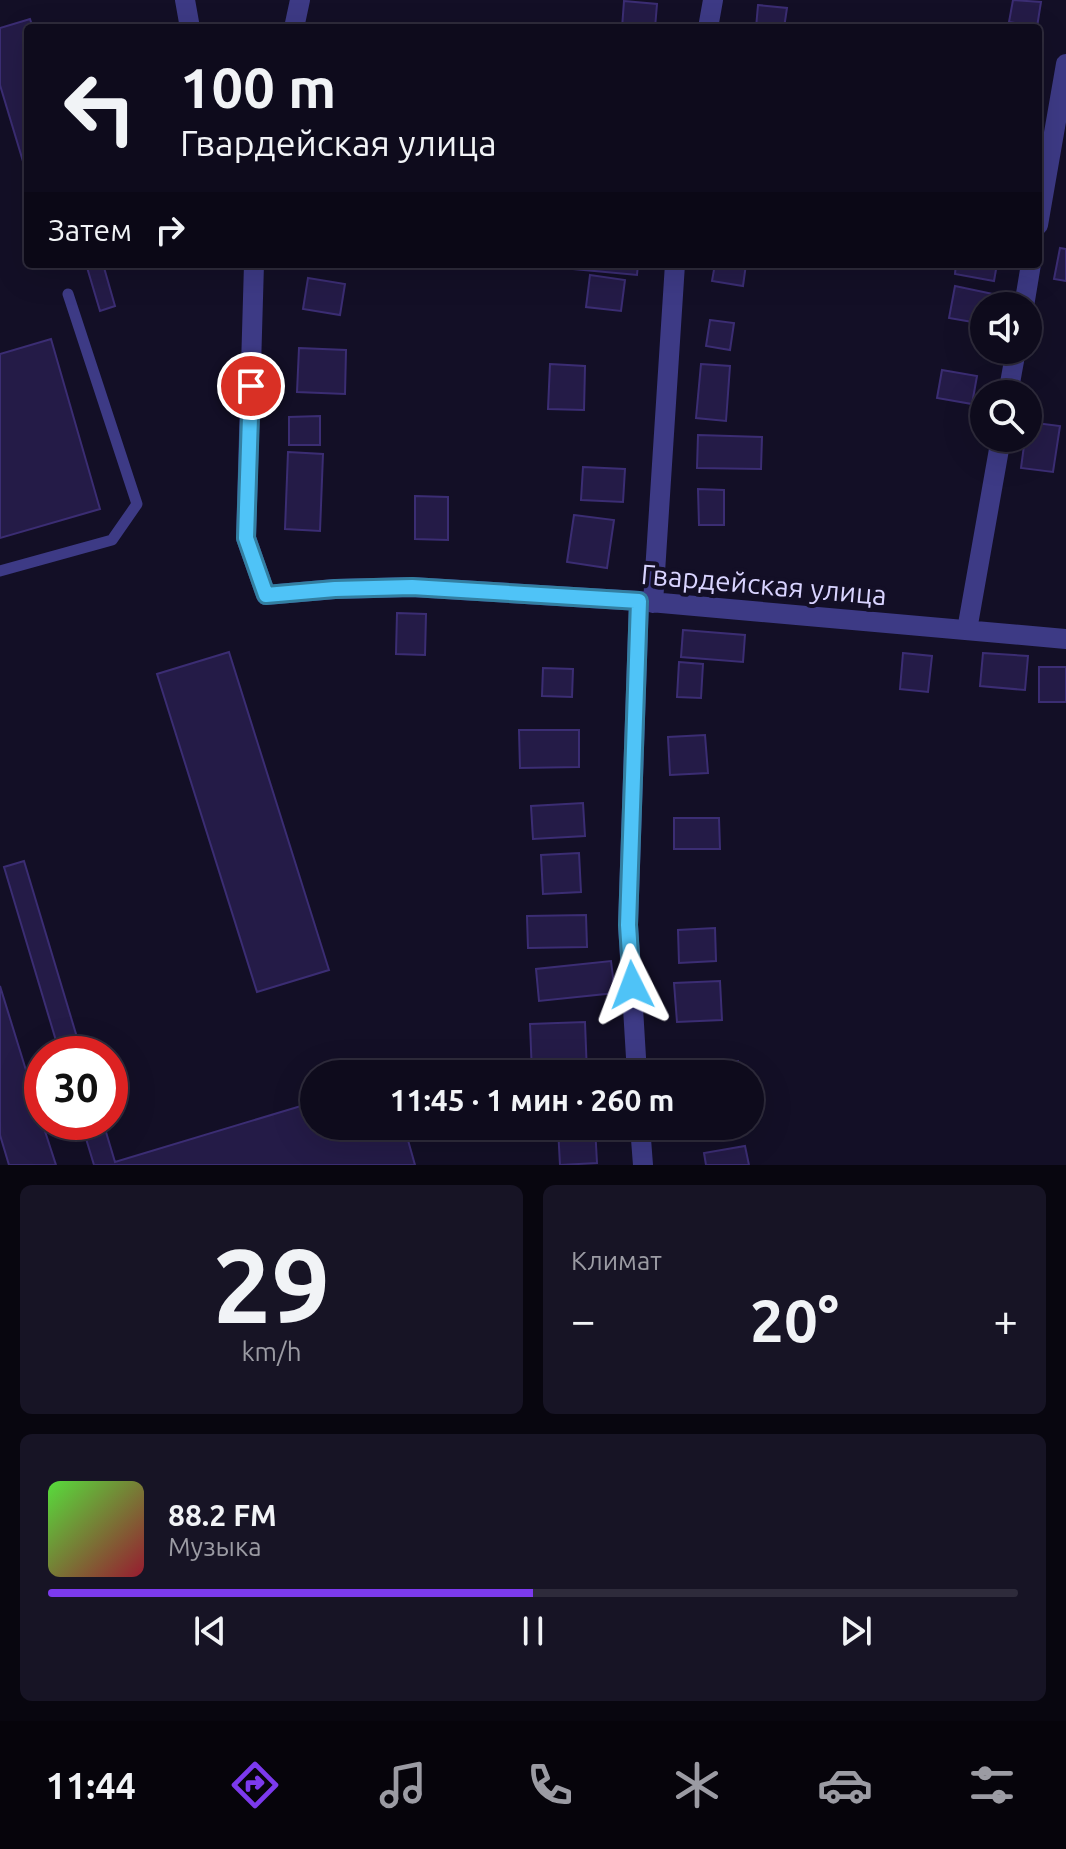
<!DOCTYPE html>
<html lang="ru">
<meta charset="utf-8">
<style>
body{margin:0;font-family:Ubuntu,sans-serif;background:#171425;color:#f1f3f6;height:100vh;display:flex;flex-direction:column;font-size:30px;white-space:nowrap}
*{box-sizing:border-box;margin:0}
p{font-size:26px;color:#9b9ba3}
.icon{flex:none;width:44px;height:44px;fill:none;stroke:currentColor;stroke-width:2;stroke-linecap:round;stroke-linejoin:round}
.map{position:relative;height:1165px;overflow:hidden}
.drawer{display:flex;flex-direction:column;gap:20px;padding:20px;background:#08060f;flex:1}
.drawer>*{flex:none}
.banner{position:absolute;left:24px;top:24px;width:1018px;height:244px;border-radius:8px;box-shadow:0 8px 32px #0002,0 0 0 2px #2e2b3b;background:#0e0b1c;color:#f1f3f6;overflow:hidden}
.tools{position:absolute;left:970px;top:292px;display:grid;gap:16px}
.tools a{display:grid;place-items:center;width:72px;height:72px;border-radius:50%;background:#0e0b1c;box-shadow:0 8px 32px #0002,0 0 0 2px #2e2b3b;font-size:40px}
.speed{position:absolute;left:24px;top:1036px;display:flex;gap:16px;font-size:40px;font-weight:700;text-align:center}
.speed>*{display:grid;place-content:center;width:104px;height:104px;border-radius:50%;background:#0e0b1c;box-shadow:0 8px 32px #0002,0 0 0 2px #2e2b3b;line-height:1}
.speed .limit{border:12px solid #d22;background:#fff;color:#111}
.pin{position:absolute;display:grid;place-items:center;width:68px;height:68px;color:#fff;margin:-34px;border:4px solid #fff;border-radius:50%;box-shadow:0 2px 8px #0007}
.me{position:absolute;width:88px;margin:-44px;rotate:357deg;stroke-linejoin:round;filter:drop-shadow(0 0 6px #0008)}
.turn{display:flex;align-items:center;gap:28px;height:168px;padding:0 24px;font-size:36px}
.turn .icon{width:104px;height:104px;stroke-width:2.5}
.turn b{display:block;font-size:56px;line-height:68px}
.then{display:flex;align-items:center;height:76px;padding:0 24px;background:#0003;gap:16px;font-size:30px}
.big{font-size:60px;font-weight:600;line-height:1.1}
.drawer .tile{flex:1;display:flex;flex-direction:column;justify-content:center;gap:12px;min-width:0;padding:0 28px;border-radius:12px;background:#171425}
.drawer .dial{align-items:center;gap:0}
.dial b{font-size:104px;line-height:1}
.song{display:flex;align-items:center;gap:24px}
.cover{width:96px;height:96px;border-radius:12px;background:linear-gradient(135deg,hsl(110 70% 55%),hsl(350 70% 35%))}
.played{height:8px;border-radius:4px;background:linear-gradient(90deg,#7c3aed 50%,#2e2b3b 50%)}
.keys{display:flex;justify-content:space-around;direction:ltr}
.heat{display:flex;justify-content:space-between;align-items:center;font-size:44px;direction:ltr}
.drawer .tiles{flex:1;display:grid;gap:20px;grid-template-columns:1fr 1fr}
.tile:last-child{grid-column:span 2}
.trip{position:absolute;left:300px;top:1060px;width:464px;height:80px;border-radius:40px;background:#0e0b1c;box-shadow:0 8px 32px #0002,0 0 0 2px #2e2b3b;font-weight:600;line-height:80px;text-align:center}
.menu{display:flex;height:128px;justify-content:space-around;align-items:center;background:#06040b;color:#9b9ba3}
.menu .icon{width:56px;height:56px}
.menu .selected{color:#7c3aed}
.menu b{font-size:36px;color:#f1f3f6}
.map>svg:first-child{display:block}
.building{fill:#241b47;stroke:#3b2d73;stroke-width:2}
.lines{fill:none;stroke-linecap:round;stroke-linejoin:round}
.lane{stroke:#3d3a85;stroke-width:11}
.street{stroke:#3d3a85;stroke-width:20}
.route-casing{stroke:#337fa1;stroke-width:20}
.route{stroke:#4fc3f7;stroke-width:14}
.labels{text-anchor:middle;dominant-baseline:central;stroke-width:8;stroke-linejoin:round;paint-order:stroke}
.street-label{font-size:28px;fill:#d9d4ff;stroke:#130f26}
</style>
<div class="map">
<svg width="1066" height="1165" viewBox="0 0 1066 1165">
<rect width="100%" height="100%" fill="#130f26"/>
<path class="building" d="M1013,0L1041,2L1037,27L1009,22Z
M624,1L657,4L655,28H622Z
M758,5L787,8L784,28H756Z
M30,19L33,28H28V178L0,85V28Z
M1060,248L1066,249V281L1054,279Z
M86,264H103L115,306L100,311Z
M564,264H638L637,275L563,268Z
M715,264H746L743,286L712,281Z
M956,264H997L994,281L955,274Z
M590,275L625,280L621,311L586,307Z
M308,278L345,284L340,315L303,309Z
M955,286L993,294L990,306H984V324L949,318Z
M710,320L734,323L730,350L706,346Z
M51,339L100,509L0,538V354Z
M299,348L346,350L345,394L297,392Z
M550,364L585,366L584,410L548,409Z
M701,364L730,366L726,421L696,418Z
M942,370L977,376L972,404L937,398Z
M320,416V445H289V417Z
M1028,422L1060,426L1053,472L1021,468L1025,438H1028Z
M698,435L762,437L761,469L697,468Z
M288,452L323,454L320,531L285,529Z
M583,467L625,469L623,502L581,500Z
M698,489L724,490V525H699Z
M415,496L448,497V540L415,539Z
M574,515L614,520L607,568L567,562Z
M397,613L426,614L425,655L396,654Z
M683,630L745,635L743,662L681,657Z
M229,652L329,970L257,992L157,674Z
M903,653L932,656L928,692L900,689Z
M983,653L1028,656L1025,690L980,686Z
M679,662L703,664L701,698L677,697Z
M1039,667H1066V702H1039Z
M543,668L573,669L572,697L542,696Z
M519,730H579V767L520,768Z
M705,735L708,773L670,775L668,737Z
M583,803L585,836L533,839L531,806Z
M674,818H719L720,849H674Z
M579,853L581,892L543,894L541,855Z
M24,861L82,1054H60L4,867Z
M586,915L587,947L528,948L527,916Z
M715,928L716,961L679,963L678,930Z
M611,961L615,993L539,1001L536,969Z
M720,981L722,1020L677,1022L674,983Z
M0,986L42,1122L56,1165H9L0,1135Z
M585,1022L587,1074H532L530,1024Z
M738,1061L740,1074H708L707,1065Z
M314,1102V1126H404L415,1165H94L81,1122H103L115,1162Z
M595,1126L597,1163L560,1165L558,1128Z
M745,1146L749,1165H706L704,1153Z"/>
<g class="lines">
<path class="lane" d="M0,571L112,540L137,504L68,294"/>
<path class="street" d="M185,0L190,28
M294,28L300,0
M708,28L713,0
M1038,225L1066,64
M254,264L246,538L266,595L335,589L412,587L639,601L1066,639
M1024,306L1031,264
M1008,394L1016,350
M653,603L675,264
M967,630L1001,438
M637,1074L628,925L639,601
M640,1126L643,1165"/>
</g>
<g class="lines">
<defs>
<path id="route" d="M251,386L246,538L266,595L335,589L412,587L639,601L628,925L632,985"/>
</defs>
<use href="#route" class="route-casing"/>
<use href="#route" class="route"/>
</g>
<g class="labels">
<g class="street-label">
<text transform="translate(764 584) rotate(5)">Гвардейская улица</text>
</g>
</g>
</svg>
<div class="tools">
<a><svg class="icon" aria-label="sound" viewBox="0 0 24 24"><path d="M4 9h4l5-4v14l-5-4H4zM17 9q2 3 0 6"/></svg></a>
<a><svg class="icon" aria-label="search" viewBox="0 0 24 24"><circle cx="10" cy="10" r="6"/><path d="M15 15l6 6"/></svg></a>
</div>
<div class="speed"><div class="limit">30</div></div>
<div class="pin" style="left:251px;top:386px;background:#d93025"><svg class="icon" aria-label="arrive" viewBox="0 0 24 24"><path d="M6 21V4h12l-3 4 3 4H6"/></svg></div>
<svg class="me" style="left:632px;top:985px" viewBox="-20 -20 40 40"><path d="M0-17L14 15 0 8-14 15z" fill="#4fc3f7" stroke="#fff" stroke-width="4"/></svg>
<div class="trip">11:45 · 1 мин · 260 m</div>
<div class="banner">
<div class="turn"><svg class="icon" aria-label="left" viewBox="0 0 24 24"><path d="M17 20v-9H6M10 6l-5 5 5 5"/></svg><div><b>100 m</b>Гвардейская улица</div></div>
<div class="then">Затем<svg class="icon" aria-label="right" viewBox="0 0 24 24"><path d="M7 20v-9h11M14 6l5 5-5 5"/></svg></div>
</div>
</div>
<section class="drawer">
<div class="tiles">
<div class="tile dial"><b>29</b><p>km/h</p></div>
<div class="tile"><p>Климат</p>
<div class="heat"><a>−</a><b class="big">20°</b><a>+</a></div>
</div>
<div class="tile">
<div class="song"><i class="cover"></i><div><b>88.2 FM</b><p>Музыка</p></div></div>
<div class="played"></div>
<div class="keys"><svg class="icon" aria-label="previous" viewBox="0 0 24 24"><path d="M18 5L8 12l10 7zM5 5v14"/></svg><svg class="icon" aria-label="pause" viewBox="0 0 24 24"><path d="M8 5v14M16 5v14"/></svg><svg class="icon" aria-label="next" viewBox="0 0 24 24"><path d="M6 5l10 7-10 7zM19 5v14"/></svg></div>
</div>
</div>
</section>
<nav class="menu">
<b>11:44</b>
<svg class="icon selected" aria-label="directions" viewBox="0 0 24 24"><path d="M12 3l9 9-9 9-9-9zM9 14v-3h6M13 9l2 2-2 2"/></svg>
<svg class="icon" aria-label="music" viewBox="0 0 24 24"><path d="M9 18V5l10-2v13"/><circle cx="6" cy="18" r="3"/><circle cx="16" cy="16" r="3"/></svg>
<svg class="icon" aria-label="phone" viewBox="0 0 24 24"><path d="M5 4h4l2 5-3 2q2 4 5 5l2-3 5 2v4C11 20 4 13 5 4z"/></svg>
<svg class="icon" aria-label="climate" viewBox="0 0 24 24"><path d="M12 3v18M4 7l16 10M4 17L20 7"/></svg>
<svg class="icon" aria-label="car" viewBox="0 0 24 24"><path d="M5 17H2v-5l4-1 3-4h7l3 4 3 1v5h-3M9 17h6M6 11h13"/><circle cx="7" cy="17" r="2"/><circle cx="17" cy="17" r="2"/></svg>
<svg class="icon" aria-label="filters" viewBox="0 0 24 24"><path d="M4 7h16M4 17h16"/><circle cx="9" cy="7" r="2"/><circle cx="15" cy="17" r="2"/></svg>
</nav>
